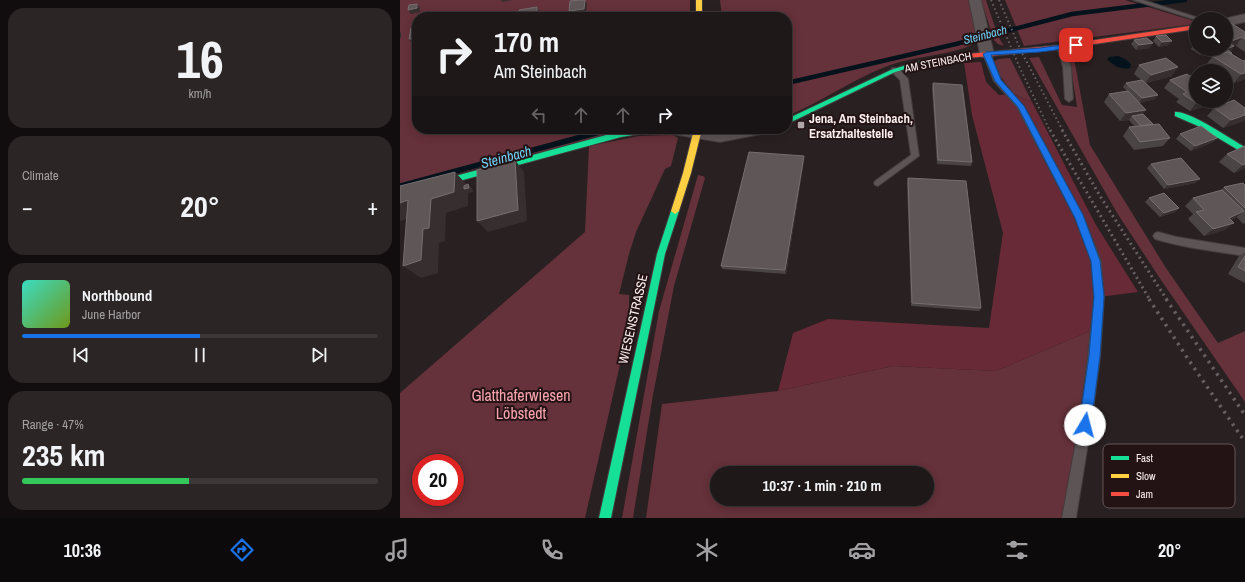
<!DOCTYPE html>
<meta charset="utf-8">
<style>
body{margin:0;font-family:"Archivo Narrow",sans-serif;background:#2c2526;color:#f1f3f6;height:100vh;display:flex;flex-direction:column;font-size:15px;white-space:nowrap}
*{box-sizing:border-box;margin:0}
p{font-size:13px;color:#a1a0a2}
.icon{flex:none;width:22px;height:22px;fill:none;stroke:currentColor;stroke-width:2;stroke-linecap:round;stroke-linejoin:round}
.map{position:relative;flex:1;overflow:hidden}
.side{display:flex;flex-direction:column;gap:8px;padding:8px;background:#110d0e;width:400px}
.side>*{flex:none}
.guide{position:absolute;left:12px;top:12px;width:380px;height:122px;border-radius:16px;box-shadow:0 2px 10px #0003,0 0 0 1px #3c3738;background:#1f1819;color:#f1f3f6;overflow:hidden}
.controls{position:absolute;left:789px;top:12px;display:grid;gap:8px}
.controls a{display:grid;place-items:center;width:44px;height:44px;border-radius:50%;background:#1f1819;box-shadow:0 2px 10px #0003,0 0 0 1px #3c3738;font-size:20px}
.speed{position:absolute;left:12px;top:454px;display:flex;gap:8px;font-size:20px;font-weight:700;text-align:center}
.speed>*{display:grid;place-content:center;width:52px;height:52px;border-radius:50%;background:#1f1819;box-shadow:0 2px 10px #0003,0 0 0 1px #3c3738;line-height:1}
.speed .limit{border:6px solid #d22;background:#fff;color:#111}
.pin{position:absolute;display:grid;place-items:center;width:34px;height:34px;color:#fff;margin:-17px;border-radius:8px;box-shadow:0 2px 6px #0006}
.me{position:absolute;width:44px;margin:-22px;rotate:8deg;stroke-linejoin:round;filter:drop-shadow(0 0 3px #0008)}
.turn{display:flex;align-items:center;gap:14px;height:84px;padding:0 16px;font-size:18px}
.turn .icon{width:52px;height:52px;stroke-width:2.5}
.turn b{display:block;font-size:28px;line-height:34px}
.lanes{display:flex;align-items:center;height:38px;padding:0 16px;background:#0003;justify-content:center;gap:20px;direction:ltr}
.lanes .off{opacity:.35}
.big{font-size:30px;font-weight:700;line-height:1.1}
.side .tile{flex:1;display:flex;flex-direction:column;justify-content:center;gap:6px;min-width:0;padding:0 14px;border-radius:16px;background:#2c2526}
.side .dial{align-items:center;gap:0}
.dial b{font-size:52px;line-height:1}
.song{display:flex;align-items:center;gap:12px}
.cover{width:48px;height:48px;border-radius:6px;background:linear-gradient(135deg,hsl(170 70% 55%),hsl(80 70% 35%))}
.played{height:4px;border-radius:2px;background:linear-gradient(90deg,#1a73e8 50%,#3c3738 50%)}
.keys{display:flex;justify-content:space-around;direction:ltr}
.heat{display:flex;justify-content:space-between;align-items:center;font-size:22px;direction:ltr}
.charge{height:6px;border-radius:3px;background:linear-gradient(90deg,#34c759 47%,#3c3738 0)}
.trip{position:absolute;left:310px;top:466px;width:224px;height:40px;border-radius:20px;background:#1f1819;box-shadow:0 2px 10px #0003,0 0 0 1px #3c3738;font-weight:700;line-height:40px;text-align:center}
.menu{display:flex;height:64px;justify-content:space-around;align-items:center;background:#0c0a0a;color:#a1a0a2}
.menu .icon{width:28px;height:28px}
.menu .current{color:#1a73e8}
.menu b{font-size:18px;color:#f1f3f6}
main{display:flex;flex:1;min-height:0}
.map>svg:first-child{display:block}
.green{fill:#65313a;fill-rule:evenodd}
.forest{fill:#672a36}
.water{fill:#04121c}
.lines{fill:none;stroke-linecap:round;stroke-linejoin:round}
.stream-far1{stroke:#04121c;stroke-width:4.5}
.stream{stroke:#04121c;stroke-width:5.5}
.lane-casing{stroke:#433b3c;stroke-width:2}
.street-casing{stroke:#433b3c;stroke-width:2}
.fast-casing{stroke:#433b3c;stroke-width:2}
.slow-casing{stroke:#433b3c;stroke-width:2}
.jam-casing{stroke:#433b3c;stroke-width:2}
.lane{fill:#5c5455;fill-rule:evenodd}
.street{fill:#5c5455;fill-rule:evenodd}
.fast{fill:#16e098;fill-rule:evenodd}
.slow{fill:#ffcf43;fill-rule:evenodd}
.jam{fill:#f24e42;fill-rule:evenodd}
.rail-far2{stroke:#666061;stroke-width:2;stroke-dasharray:1.5 3;stroke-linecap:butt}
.rail-far1{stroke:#666061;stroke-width:3;stroke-dasharray:2 3.5;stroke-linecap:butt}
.rail{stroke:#666061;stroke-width:3.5;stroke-dasharray:2.5 5;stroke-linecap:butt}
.wall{fill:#4b4445}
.shaded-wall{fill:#362e2f}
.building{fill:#5e5657;stroke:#766e6f}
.route{fill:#1a73e8;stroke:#114b97}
.poi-dot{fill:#b1a6a7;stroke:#231315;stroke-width:1.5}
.labels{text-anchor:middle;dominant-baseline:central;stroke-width:4;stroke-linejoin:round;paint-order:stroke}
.far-street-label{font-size:11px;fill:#faeeef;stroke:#231315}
.far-water-label{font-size:12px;font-style:italic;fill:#71cef3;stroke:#231315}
.poi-label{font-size:13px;font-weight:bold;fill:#faeeef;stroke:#231315;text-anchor:start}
.street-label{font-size:13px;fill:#faeeef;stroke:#231315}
.water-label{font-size:14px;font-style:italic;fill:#71cef3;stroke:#231315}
.near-park-label{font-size:16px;fill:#f9a3ae;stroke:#231315}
.key{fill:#231315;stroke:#645556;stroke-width:1}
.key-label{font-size:11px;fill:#faeeef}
</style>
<main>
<section class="side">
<div class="tile dial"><b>16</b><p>km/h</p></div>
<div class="tile"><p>Climate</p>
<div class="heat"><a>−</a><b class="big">20°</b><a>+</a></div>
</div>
<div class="tile">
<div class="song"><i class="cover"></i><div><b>Northbound</b><p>June Harbor</p></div></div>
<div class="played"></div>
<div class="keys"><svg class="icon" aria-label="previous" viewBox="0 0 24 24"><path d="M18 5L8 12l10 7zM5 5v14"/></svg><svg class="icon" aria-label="pause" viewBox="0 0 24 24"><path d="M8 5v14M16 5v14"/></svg><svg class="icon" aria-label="next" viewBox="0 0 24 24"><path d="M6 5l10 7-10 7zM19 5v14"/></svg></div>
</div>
<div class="tile"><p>Range · 47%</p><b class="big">235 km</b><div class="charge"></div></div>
</section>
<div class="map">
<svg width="845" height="518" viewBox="0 0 845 518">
<rect width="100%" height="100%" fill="#292021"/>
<path class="green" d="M0,0H290V17H17V129H230L0,188Z
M320,0H569C571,8 579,36 575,42C569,51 521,57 508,60C464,70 429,99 387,116V17H322Z
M581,0H586L598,36L604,46L598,44L594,40Z
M605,0H725L791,20L795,24L624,46Z
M673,53L690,145L766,268L818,343L845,331V402L761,280L717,213L629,58L639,57L662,105L677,107L669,54Z
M610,58L632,102L614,94L597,72L594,61L599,59Z
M273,135L278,138L271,166L265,169L236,232L229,254L219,294L229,295V325L185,518H0V393L185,232L189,146L239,136ZM21,463H55V497H21Z
M298,175L303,176L305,178L274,286L253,395L233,518H222L259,311Z
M697,328L669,518H246L262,404L378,391L493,366L596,371ZM317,473H527V499H317Z"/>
<path class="forest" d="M581,62L586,82L599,95L614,94L632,102L696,225L738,292L699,297L697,328L596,371L493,366L378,391L393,333L428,319L589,328L603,233L572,115L564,63Z"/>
<path class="water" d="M718,56C724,58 728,60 731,65L730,68C720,70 714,66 707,59L709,57Z"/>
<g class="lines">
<path class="stream-far1" d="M387,83L556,44L672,14L785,0
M204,131L212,129"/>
<path class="stream" d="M0,186L207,130"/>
<defs>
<path id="lane" d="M733,0H743L802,19L796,20Z
M661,45L665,47L671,67L673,99L669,102L665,99L663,67L657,47Z
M584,52H590L601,80L624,106L683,215L701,261L704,297L700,357L691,425L676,518H662L679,425L688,357L694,297L691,261L675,218L617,107L594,81L583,54Z
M492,68H498L508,79L519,156L478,186L475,185L474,183L475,181L511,155L500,80L492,72Z
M758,232L777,237L845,248V256C815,251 783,248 755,239L753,236L755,233Z"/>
<path id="street" d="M569,0H581L594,54L592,57H582L580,54Z
M845,14V22L826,26V19H823Z
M264,129H304L320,132L333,129H369L366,133L361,134L320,142L272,134L267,133Z"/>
<path id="fast" d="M557,55L559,56V58L516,66L495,72L387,124V119L491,70L516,62Z
M775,112C789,110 832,140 845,147V154L798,126L775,116Z
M236,129H270L266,132H251L221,137L0,197V191L221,131Z
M275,208L279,211L265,254L211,518H199L257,254L271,211Z"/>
<path id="slow" d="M296,0H302V17H296Z
M294,129H302L291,173L279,211L275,214L271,211L283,173Z"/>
<path id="jam" d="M796,25V29L661,49L557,59L554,57L557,55L661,45Z"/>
</defs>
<use href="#lane" class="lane-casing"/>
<use href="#street" class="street-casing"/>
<use href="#fast" class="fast-casing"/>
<use href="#slow" class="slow-casing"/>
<use href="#jam" class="jam-casing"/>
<use href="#lane" class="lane"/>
<use href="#street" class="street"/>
<use href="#fast" class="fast"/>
<use href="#slow" class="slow"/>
<use href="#jam" class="jam"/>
<path class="rail-far2" d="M591,0L619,66L650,131
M599,0L621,51L663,131"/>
<path class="rail-far1" d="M650,130L750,300
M662,130L700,196L767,300"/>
<path class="rail" d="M749,299L788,359L845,442
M766,299L845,415"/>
</g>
<path class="wall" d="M845,32V52L836,46H834L831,51H829L832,53V54L843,61L845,60V79L834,83L826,78V71H815L806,65L812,57L806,53L800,55L791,49L796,42V49H826Z
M756,36L769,45L759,47L753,41Z
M734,40L750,48L736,50L731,44Z
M739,65L772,76L746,83L758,95L755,99L739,103L743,114L753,124L770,138L763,146L734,150L723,136L729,127H735L729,120L720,121L704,102L709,94L727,91L723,87L726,83L741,80L734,74Z
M787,74L796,101H813L811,104L790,111L776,102L779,99L764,88L770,80Z
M533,83L572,162L571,166L537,164L532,88Z
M814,108L844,121L823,128L807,116Z
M780,134L817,138L813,142L791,151L776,139Z
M845,146V168L834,173L819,162L827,154Z
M404,156V160L386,274L322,269L321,266Z
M751,164L796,183L764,189L747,168Z
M508,178L581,308L579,311L511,306L507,182Z
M845,185V223L843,224L837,217L832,220L825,230L804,236L788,219L793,214L785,206L793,198L820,191L824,187Z
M749,198L779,208L775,212L760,217L745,202Z
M845,252V283L828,274L839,256Z"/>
<path class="shaded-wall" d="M101,0H112L102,2Z
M185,0L187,4L186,13L177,15L178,17H176L171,16L169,11Z
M17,4L20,8V12L11,14L8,10Z
M137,7L139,11V17H125Z
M0,32L1,33V38H0Z
M842,37L836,46L815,53L812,51L809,55L814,49H826V43Z
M17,38V43H12L9,39Z
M772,41L769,45L759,47L762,42Z
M753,43L750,48L736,50L739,45Z
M834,46L831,51L823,54L826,49Z
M805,49H809L806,53L800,55Z
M778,67L772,76L745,83L751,75Z
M845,73V79L834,83L841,74Z
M758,95L755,99L739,103L742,98Z
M801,101H813L811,104L790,111L796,103Z
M746,110L740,118L732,116L729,120L720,121L726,113Z
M845,115V120L844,121L823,128L831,120Z
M817,138L813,142L791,151L795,146Z
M404,156V160L386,274L385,270Z
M115,160L124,172L127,221L88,232L77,221Z
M845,164V168L834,173L843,165Z
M55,172L68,186V184L72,188L73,192L68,193V206L46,213L45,241L39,243L38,273L21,278L3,266L23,229L31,199Z
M800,179L796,183L764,189L768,185Z
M8,200L24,214L0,221V203Z
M779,208L775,212L760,217L764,213Z
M844,211L834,219L820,225L829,218Z
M834,223L825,230L804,236L813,229Z"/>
<path class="building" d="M180,0H185L184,9L169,11L170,1Z
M17,4V8L8,10L9,5Z
M137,7V15L125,17H119V10Z
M176,13V17H165V14Z
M831,23L845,32V39L842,37L826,43V25Z
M17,26V38L9,39L11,28Z
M766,35L772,41L762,42L756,36Z
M747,38L753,43L739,45L734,40Z
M831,44L834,46L826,49L832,53L831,54L828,52L818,55L812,51L817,49H826V46Z
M828,52L843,61L845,60V73L841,74L812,56Z
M766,58L778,67L751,75L739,65Z
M787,74L796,81V101H801L796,103L783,94L787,92L770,80Z
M796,74V81L790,76Z
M742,80L758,95L742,98L726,83Z
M533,83L562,85L572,162L538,160Z
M728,91L746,110L726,113L709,94Z
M834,100L845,108V115L831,120L814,108Z
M743,114L753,124L741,126L732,116Z
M759,124L770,138L740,142L729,127Z
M801,126L817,138L795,146L780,134Z
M845,146V164L843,165L827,154Z
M349,152L404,156L385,270L321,266Z
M781,158L800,179L768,185L751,164Z
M115,160L118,210L77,221V170Z
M55,172L54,192L31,199L29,228L23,229L21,260L3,266L8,200L0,203V186Z
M508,178L566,181L581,308L512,303Z
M843,183L845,185V208L824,187Z
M68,184L69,188L64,189V186Z
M822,190L844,211L829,218L834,223L813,229L796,212L804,210L793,198Z
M764,193L779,208L764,213L749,198Z
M845,256V271L838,267Z"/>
<path class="route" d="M676,43L678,44V47L640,52L591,55L601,80L624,106L683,215L700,261L704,297L700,356L691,425L689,429L685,431L681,429L679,425L689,356L694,297L691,261L675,218L618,107L595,81L583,54L587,52L640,48Z"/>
<rect class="poi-dot" x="397" y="121" width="8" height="8" rx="2"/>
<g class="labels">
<g class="far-street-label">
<text transform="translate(538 62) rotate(-11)">AM STEINBACH</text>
</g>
<g class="far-water-label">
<text transform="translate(585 35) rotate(-14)">Steinbach</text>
</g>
<g class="poi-label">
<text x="409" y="118">Jena, Am Steinbach,<tspan x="409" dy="15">Ersatzhaltestelle</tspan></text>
</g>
<g class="street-label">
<text transform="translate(233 319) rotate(-77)">WIESENSTRASSE</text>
</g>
<g class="water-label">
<text transform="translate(106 157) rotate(-15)">Steinbach</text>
</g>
<g class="near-park-label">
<text x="121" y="395">Glatthaferwiesen<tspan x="121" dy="18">Löbstedt</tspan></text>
</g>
</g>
<rect x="703" y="444" width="132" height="64" rx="6" class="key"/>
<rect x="711" y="456" width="18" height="4" fill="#16e098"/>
<rect x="711" y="474" width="18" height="4" fill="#ffcf43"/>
<rect x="711" y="492" width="18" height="4" fill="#f24e42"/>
<g class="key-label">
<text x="736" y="462">Fast</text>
<text x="736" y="480">Slow</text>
<text x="736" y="498">Jam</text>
</g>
</svg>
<div class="controls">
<a><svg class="icon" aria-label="search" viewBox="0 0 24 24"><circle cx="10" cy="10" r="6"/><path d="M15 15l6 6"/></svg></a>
<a><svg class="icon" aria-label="layers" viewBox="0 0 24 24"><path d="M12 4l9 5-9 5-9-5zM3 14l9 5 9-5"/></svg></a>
</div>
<div class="speed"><div class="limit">20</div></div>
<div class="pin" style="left:676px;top:45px;background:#d93025"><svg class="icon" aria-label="arrive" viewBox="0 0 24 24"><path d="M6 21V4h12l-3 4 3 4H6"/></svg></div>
<svg class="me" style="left:685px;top:425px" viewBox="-20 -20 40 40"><circle r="19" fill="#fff"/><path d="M0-13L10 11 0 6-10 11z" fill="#1a73e8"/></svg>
<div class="trip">10:37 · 1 min · 210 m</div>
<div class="guide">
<div class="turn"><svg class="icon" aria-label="right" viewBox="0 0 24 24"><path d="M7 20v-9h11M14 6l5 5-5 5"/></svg><div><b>170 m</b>Am Steinbach</div></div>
<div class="lanes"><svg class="icon off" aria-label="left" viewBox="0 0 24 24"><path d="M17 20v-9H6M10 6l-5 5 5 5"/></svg><svg class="icon off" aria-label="ahead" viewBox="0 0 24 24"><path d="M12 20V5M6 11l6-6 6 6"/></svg><svg class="icon off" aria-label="ahead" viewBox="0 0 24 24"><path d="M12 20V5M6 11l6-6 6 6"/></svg><svg class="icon" aria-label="right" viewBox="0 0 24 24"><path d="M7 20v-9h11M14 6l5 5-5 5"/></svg></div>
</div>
</div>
</main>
<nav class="menu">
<b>10:36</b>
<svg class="icon current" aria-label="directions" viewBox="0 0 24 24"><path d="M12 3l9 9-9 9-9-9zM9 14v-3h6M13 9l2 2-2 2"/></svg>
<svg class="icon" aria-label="music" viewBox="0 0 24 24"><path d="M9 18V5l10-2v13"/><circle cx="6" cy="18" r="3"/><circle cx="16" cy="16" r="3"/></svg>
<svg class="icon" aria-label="phone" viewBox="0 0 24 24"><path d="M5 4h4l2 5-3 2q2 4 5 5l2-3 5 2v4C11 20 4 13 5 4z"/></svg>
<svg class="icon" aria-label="climate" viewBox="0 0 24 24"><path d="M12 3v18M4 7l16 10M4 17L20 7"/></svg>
<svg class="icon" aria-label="car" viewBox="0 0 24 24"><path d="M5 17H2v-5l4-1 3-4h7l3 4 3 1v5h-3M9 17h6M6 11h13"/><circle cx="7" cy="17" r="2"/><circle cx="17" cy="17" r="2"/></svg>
<svg class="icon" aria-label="filters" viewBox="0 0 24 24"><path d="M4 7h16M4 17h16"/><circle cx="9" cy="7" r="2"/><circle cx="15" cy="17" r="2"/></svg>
<b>20°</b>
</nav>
